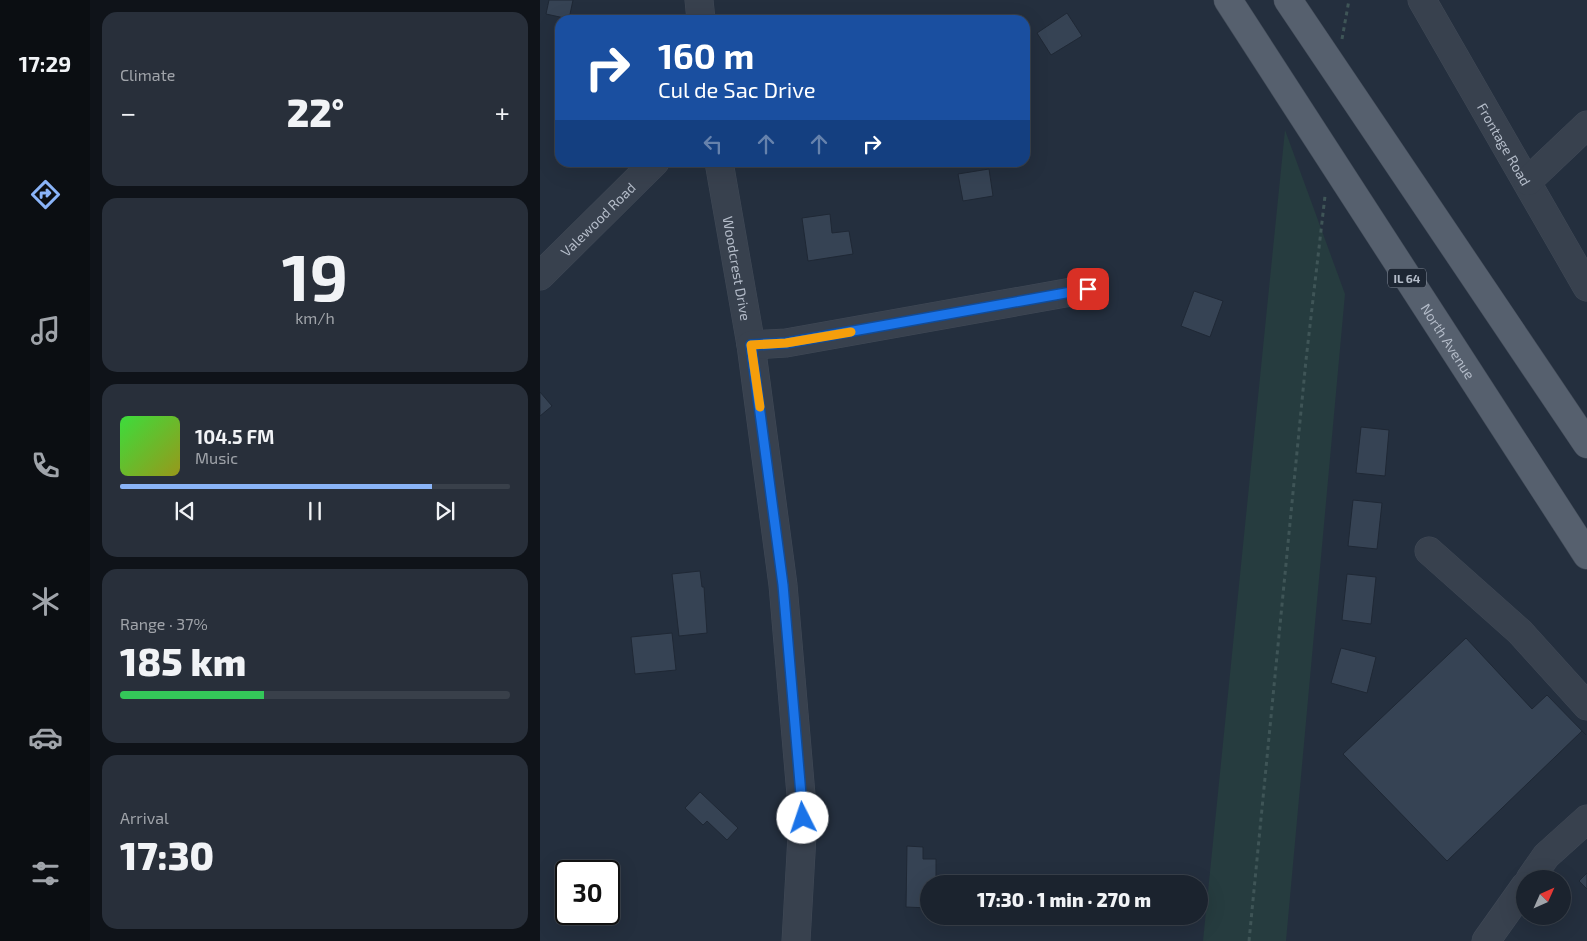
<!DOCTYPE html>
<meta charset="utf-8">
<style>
body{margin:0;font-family:"Exo 2",sans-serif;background:#282f3a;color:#f1f3f6;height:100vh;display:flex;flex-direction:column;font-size:19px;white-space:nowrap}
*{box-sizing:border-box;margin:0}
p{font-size:16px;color:#a0a4aa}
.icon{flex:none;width:28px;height:28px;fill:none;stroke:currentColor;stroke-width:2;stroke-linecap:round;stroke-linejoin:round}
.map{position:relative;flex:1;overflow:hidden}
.sheet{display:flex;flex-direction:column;gap:12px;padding:12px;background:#0f1319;width:450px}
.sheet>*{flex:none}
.guide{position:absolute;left:15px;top:15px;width:475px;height:152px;border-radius:15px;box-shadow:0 5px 20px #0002,0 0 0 1px #39404a;background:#1a4fa0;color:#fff;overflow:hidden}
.needle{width:32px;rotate:45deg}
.fabs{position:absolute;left:976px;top:870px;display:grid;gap:10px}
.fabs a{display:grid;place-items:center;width:55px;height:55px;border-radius:50%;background:#1b232e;box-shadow:0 5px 20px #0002,0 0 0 1px #39404a;font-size:25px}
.speed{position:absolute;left:15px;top:860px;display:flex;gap:10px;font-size:25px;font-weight:700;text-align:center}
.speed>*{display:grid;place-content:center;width:65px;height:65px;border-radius:50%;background:#1b232e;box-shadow:0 5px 20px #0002,0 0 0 1px #39404a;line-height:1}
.speed .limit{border:2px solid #111;border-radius:8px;background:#fff;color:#111}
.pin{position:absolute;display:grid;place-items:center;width:42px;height:42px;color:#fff;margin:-21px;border-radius:10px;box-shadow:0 2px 8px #0006}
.me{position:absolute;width:55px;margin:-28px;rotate:356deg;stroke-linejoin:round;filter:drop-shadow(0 0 4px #0008)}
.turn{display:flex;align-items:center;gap:18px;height:105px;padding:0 20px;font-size:22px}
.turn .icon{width:65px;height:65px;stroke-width:2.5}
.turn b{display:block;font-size:35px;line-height:42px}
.lanes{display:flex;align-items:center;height:48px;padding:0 20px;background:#0003;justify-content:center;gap:25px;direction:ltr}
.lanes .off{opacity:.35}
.big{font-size:38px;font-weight:800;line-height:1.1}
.sheet .widget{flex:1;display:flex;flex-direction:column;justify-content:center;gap:8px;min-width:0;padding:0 18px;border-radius:15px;background:#282f3a}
.sheet .dial{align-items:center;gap:0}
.dial b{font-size:65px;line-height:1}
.song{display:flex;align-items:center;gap:15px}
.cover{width:60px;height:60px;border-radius:8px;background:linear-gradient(135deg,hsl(120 70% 55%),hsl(60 70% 35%))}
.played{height:5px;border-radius:2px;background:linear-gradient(90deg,#8ab4f8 80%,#39404a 80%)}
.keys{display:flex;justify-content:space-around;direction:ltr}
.heat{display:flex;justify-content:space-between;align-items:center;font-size:28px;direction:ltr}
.charge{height:8px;border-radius:4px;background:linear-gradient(90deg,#34c759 37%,#39404a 0)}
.trip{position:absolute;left:380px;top:875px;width:288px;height:50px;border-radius:25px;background:#1b232e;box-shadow:0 5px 20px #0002,0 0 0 1px #39404a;font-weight:800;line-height:50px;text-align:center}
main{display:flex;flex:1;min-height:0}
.menu{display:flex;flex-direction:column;width:90px;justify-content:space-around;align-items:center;background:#0b0e12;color:#a0a4aa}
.menu .icon{width:35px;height:35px}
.menu .on{color:#8ab4f8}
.menu b{font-size:22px;color:#f1f3f6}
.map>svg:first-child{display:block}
.green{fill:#263c3f}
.building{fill:#364354;stroke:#1f2835}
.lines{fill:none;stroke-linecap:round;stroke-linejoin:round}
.minor-casing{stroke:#414a57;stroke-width:29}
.major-casing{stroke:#414a57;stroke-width:29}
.path{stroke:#3f5557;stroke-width:3;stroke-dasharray:4 4;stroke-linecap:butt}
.minor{stroke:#38414e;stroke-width:28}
.major{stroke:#56606e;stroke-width:28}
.route-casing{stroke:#114b97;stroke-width:12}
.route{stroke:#1a73e8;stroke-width:9}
.slow{stroke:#f59e0b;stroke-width:9}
.labels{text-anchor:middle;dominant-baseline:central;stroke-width:5;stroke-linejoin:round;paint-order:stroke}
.shield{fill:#1d2633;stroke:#878f9c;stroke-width:1}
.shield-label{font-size:12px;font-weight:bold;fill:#b4bcc9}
.street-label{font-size:14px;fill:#b4bcc9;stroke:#1d2633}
</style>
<main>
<nav class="menu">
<b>17:29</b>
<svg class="icon on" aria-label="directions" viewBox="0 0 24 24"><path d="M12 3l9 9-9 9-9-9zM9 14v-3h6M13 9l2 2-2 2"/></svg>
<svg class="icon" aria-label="music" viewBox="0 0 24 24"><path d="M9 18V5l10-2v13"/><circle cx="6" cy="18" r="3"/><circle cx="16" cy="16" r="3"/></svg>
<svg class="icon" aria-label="phone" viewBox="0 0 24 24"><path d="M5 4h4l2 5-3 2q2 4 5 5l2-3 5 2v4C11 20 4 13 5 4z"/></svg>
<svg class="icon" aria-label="climate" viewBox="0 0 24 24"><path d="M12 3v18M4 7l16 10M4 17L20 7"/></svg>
<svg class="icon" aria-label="car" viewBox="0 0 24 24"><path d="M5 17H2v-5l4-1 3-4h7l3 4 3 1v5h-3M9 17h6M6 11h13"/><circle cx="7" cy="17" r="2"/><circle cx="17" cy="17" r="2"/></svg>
<svg class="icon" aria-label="filters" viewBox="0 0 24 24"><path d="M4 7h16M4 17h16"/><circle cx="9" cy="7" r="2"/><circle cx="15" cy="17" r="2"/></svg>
</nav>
<section class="sheet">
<div class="widget"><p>Climate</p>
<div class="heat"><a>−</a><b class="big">22°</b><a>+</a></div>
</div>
<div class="widget dial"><b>19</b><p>km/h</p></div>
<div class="widget">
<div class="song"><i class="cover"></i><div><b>104.5 FM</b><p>Music</p></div></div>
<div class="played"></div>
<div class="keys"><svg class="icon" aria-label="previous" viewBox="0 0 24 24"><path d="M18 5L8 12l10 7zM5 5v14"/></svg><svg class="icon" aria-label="pause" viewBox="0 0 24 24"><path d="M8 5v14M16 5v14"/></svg><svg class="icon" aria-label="next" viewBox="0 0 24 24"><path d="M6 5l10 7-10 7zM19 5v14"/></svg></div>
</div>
<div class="widget"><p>Range · 37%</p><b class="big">185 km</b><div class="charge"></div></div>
<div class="widget"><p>Arrival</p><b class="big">17:30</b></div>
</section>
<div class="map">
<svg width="1047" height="941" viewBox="0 0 1047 941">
<rect width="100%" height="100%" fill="#242f3e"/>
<path class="green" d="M745,130L805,294L746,941H663Z"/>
<path class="building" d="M9,0H33L29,19L6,14Z
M527,13L542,36L511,55L497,33Z
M449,169L453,196L423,201L418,174Z
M290,214L292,233L309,231L313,254L268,261L262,218Z
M654,291L683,301L670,337L641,326Z
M0,392L12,406L0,416Z
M821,427L849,430L845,476L816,473Z
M813,500L842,503L837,549L808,546Z
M160,571L162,587H164L167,633L139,636L132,574Z
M807,574L836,577L831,624L802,620Z
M132,633L136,670L95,674L91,637Z
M926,638L992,709L1007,695L1046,735L1042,731L907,861L803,754Z
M801,648L836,657L827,693L791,683Z
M160,792L198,828L187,840L167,821L163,825L145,808Z
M367,846L383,847V859H396V884H389V908L366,907Z
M1047,873V889L1039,881Z"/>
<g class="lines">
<defs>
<g id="minor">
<path d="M159,0L161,20"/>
<path id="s1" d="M882,0L1047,287"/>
<path id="s2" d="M179,162L211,345L243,585L263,818L256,941"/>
<path d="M988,181L1047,125"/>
<path id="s3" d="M0,276L115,162"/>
<path d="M211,345L246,343L548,289"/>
<path d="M889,551L980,632L1047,706"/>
<path d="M990,879L1006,856L1047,819"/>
<path d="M946,941L985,886"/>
</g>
<g id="major">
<path id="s4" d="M688,0L1047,555"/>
<path d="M748,0L1047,444"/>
</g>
</defs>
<use href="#minor" class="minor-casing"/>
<use href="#major" class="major-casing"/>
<path class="path" d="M802,39L809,0
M709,941L766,360L785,196"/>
<use href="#minor" class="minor"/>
<use href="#major" class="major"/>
</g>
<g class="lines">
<defs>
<path id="route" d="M263,818L243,585L211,345L246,343L548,289"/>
</defs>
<use href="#route" class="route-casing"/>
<use href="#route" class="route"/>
<path class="slow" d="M220,407L211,345L246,343L311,332"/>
</g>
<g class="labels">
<rect class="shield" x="848" y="268.5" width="38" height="19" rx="4"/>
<g class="shield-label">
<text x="867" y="278">IL 64</text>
</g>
<g class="street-label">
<text stroke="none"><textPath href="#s1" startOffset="166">Frontage Road</textPath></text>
<text stroke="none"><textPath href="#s3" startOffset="81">Valewood Road</textPath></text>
<text stroke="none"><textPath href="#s2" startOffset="108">Woodcrest Drive</textPath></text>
<text stroke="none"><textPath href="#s4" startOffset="406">North Avenue</textPath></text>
</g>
</g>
</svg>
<div class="fabs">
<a><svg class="needle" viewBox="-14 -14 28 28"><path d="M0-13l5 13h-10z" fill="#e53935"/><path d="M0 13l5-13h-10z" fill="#a0a4aa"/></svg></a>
</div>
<div class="speed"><div class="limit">30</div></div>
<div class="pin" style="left:548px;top:289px;background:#d93025"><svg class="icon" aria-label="arrive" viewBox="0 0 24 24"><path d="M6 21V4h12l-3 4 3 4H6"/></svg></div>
<svg class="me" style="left:263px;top:818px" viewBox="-20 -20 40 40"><circle r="19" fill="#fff"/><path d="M0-13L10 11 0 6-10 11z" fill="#1a73e8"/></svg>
<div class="trip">17:30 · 1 min · 270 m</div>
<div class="guide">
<div class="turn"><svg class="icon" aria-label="right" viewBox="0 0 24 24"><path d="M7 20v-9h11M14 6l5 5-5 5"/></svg><div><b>160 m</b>Cul de Sac Drive</div></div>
<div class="lanes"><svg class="icon off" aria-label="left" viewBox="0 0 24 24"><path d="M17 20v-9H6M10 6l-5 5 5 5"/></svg><svg class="icon off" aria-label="ahead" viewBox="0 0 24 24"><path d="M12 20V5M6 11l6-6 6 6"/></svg><svg class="icon off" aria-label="ahead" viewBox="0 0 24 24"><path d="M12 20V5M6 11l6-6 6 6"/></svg><svg class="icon" aria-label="right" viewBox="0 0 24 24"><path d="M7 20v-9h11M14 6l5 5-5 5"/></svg></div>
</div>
</div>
</main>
